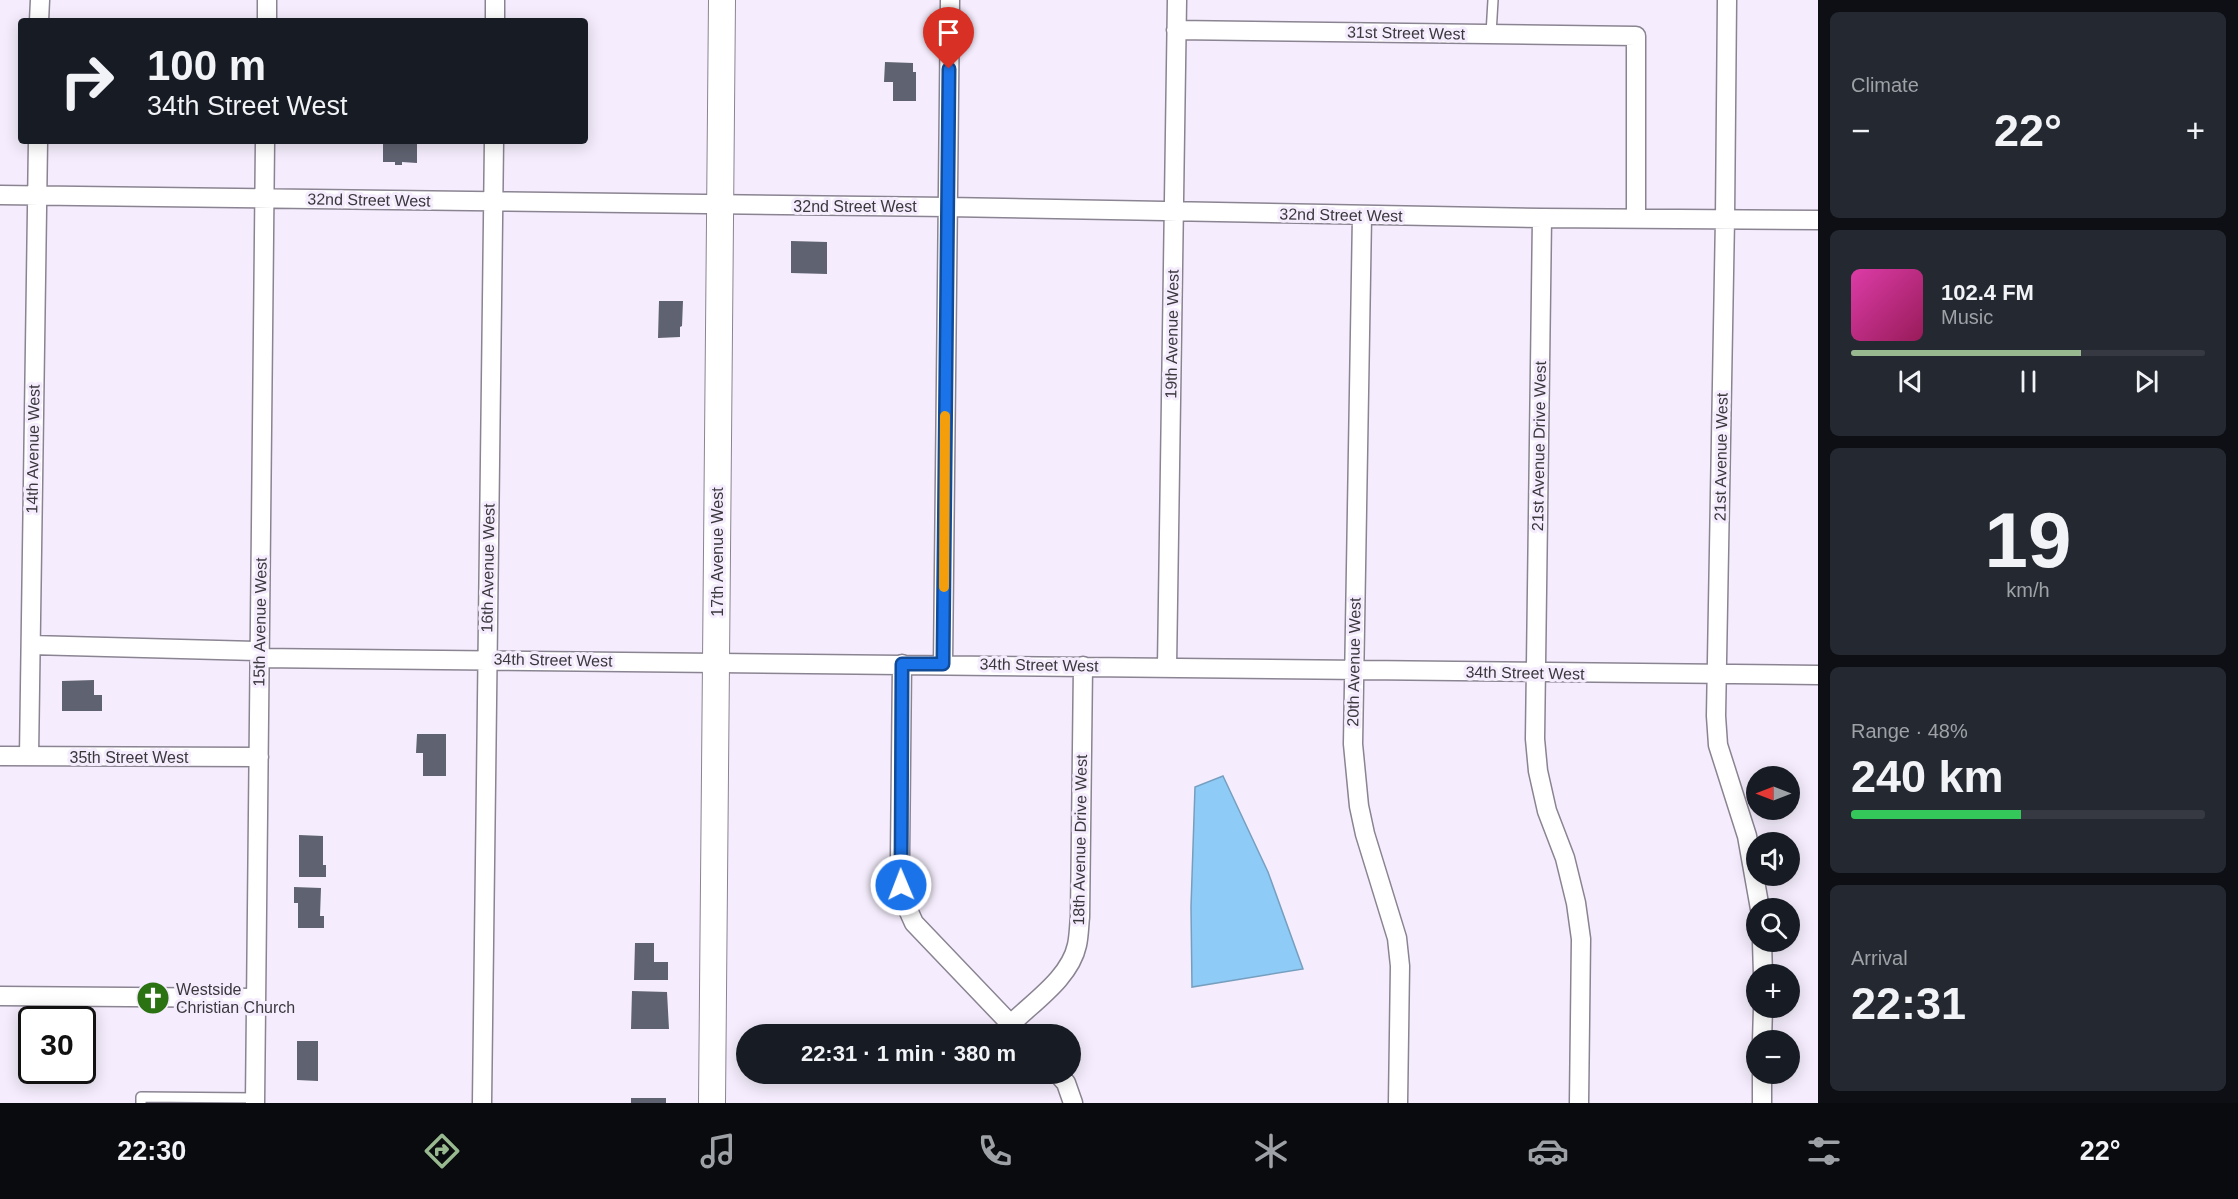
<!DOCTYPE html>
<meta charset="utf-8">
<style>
body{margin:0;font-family:Arial,sans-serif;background:#242831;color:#f1f3f6;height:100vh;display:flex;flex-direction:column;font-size:22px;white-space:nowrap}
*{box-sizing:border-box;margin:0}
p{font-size:20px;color:#9ea1a6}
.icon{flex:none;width:33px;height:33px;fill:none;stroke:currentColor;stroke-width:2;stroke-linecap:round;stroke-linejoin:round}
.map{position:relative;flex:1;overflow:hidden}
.details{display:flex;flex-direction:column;gap:12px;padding:12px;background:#0d0f14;width:420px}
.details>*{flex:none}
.hud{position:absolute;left:18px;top:18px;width:570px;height:126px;border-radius:6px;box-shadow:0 3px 15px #0003;background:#171b24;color:#f1f3f6;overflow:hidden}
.needle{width:39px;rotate:270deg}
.fabs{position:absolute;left:1746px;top:766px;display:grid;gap:12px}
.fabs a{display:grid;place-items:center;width:54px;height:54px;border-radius:50%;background:#171b24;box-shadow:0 3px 15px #0003;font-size:30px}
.speed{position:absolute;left:18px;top:1006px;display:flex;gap:12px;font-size:30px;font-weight:700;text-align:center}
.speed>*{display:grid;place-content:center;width:78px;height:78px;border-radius:50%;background:#171b24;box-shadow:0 3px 15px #0003;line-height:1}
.speed .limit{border:3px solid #111;border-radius:9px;background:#fff;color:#111}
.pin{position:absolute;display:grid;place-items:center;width:51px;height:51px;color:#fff;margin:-62px -26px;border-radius:50% 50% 50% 0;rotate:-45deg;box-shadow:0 0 6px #0007}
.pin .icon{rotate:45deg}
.me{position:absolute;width:66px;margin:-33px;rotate:359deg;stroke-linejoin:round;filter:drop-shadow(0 0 4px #0008)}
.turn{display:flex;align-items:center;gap:21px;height:126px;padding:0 30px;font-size:27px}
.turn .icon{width:78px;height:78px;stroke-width:2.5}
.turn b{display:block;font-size:42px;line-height:51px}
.big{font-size:45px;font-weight:800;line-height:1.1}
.details .tile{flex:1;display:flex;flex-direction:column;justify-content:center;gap:9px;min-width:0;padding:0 21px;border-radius:9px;background:#242831}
.details .dial{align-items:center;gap:0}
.dial b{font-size:78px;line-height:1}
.song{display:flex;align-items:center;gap:18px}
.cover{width:72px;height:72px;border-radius:9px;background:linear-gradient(135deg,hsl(320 70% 55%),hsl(330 70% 35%))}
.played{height:6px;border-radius:3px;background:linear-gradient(90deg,#98b990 65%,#363941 65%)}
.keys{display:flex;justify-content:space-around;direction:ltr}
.heat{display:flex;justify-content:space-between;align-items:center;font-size:33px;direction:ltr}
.charge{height:9px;border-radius:4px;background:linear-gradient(90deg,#34c759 48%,#363941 0)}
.trip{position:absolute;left:736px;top:1024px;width:345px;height:60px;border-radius:30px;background:#171b24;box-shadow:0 3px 15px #0003;font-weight:800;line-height:60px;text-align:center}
.tab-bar{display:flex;height:96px;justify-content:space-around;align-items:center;background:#090b0e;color:#9ea1a6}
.tab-bar .icon{width:42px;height:42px}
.tab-bar .on{color:#98b990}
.tab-bar b{font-size:27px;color:#f1f3f6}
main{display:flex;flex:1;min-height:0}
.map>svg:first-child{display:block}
.water{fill:#8fcbf7;stroke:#769fbf;stroke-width:1.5}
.building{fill:#5f6270}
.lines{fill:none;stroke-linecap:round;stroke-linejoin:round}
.lane-casing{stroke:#8a8391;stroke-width:12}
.street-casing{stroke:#8a8391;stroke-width:21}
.secondary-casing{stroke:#8a8391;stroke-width:28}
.lane{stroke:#fff;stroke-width:9}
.street{stroke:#fff;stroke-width:18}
.secondary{stroke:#fff;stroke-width:26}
.route-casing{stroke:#114b97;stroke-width:15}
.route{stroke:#1a73e8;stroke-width:10}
.slow{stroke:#f59e0b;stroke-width:10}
.labels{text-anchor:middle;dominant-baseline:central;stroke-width:6;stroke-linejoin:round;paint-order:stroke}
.street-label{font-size:16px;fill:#3a373d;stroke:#f5edfd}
.poi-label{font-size:16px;fill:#3a373d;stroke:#f5edfd;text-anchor:start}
</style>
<main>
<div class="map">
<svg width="1818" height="1103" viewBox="0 0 1818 1103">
<rect width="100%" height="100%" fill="#f5edfd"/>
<path class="water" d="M1223,776L1268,872L1303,969L1192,987L1191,907L1195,787Z"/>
<path class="building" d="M885,62L913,63V72H916V101H893V82H884Z
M383,142L417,143V163L402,162V165H395V162H383Z
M791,241L827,242V274L791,273Z
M659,301H683L682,326L680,327V337L658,338Z
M94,680V695H102V711H62V681Z
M417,734H446V776H423V753H416Z
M299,835L323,836V865H326V877H299Z
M294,887L321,888L320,916H324V928H298V903H294Z
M635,943H654V962H668V980H634Z
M632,991L667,992L669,1029H631Z
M297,1041H318V1081L297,1080Z
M631,1098H666V1103H631Z"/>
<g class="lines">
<defs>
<path id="lane" d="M1491,34L1493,0
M141,1103V1097L255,1098"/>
<path id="street" d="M1727,0L1725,218L1716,716L1718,745L1747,836L1760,909
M39,21L40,0
M267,21V0
M495,21V0
M1176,30L1636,36V218
M0,195L948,207L1542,218L1818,220
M1362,216L1353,744L1359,806L1365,834L1397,938L1400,966L1398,1103
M1542,218L1535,739L1538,771L1547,811L1565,858L1576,903L1581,939L1579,1103
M31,645L260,651
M260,658L1818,675
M902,664L900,857L901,885L905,903L914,923L1021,1035
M943,664L950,0
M1167,667L1177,0
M0,756L259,757
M29,756L38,141
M1762,942L1763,975
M0,996L256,998
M1011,1024C1033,1002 1070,978 1077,945C1079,936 1079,926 1080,917L1083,666
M1762,1041L1763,1008
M1058,1074L1066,1083L1073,1103
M255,1103L265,141
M482,1103L494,141
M1762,1103V1074"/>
<path id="secondary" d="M712,1103L722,0"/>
</defs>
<use href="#lane" class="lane-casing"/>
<use href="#street" class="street-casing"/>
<use href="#secondary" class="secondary-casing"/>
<use href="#lane" class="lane"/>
<use href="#street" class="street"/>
<use href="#secondary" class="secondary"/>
</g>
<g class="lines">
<defs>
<path id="route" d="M901,885L902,664H943L949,69"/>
</defs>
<use href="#route" class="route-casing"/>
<use href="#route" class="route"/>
<path class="slow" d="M944,587L945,416"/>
</g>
<defs>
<symbol id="church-disc" viewBox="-11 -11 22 22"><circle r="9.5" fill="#2b7213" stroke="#f5edfd"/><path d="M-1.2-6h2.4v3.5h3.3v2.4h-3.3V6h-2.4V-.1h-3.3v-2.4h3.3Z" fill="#fff"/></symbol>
</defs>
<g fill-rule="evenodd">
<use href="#church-disc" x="134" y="979" width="38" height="38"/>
</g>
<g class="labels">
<g class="street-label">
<text transform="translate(1406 33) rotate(1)">31st Street West</text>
<text transform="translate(369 200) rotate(1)">32nd Street West</text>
<text x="855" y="206">32nd Street West</text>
<text transform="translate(1341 215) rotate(1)">32nd Street West</text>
<text transform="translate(1172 334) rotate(-89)">19th Avenue West</text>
<text transform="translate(1539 446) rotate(-89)">21st Avenue Drive West</text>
<text transform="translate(33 449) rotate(-89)">14th Avenue West</text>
<text transform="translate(1721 457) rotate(-89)">21st Avenue West</text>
<text transform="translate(717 552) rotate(-90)">17th Avenue West</text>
<text transform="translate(488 568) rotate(-89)">16th Avenue West</text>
<text transform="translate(260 622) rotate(-89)">15th Avenue West</text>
<text transform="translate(553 660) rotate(1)">34th Street West</text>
<text transform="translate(1354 662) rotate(-89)">20th Avenue West</text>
<text transform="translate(1039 665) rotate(1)">34th Street West</text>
<text transform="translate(1525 673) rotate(1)">34th Street West</text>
<text x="129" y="757">35th Street West</text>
<text transform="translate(1080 840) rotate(-89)">18th Avenue Drive West</text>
</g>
<g class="poi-label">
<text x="176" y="989">Westside<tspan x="176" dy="18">Christian Church</tspan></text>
</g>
</g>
</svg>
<div class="fabs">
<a><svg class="needle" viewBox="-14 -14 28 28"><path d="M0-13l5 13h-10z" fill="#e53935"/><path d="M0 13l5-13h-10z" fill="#9ea1a6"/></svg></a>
<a><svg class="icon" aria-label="sound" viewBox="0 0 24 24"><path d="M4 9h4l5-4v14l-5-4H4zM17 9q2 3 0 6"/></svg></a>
<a><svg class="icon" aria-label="search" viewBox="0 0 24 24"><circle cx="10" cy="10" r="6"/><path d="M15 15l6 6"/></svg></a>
<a>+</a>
<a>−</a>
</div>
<div class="speed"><div class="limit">30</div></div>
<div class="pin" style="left:949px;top:69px;background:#d93025"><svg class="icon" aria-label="arrive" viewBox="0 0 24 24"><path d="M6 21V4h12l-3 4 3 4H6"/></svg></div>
<svg class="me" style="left:901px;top:885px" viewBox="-20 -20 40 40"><circle r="17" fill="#1a73e8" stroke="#fff" stroke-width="3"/><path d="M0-11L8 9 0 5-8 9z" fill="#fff"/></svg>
<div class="trip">22:31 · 1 min · 380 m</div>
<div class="hud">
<div class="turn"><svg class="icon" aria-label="right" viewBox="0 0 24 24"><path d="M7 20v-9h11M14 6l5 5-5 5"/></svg><div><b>100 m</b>34th Street West</div></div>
</div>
</div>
<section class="details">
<div class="tile"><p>Climate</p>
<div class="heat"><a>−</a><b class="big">22°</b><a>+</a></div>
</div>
<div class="tile">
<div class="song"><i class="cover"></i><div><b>102.4 FM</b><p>Music</p></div></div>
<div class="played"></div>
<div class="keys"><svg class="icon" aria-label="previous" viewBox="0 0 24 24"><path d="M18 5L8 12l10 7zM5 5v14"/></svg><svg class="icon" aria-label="pause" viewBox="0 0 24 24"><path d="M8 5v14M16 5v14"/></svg><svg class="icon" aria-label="next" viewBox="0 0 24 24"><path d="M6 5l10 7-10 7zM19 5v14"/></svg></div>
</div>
<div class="tile dial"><b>19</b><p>km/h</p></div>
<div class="tile"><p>Range · 48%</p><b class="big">240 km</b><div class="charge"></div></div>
<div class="tile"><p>Arrival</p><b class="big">22:31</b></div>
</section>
</main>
<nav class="tab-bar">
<b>22:30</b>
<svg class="icon on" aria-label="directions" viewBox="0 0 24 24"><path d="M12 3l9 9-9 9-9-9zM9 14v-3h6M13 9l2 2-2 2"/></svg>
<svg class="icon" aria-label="music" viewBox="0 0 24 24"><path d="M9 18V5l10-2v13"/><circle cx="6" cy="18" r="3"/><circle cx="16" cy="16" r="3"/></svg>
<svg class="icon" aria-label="phone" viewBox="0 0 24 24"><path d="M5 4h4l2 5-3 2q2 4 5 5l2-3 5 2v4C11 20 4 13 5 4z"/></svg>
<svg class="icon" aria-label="climate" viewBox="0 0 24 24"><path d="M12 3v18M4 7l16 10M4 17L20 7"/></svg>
<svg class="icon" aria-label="car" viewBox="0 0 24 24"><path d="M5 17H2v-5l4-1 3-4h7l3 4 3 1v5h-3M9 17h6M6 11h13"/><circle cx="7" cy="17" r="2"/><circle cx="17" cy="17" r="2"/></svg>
<svg class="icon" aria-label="filters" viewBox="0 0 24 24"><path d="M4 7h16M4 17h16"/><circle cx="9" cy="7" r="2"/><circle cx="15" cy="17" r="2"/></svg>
<b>22°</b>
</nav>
